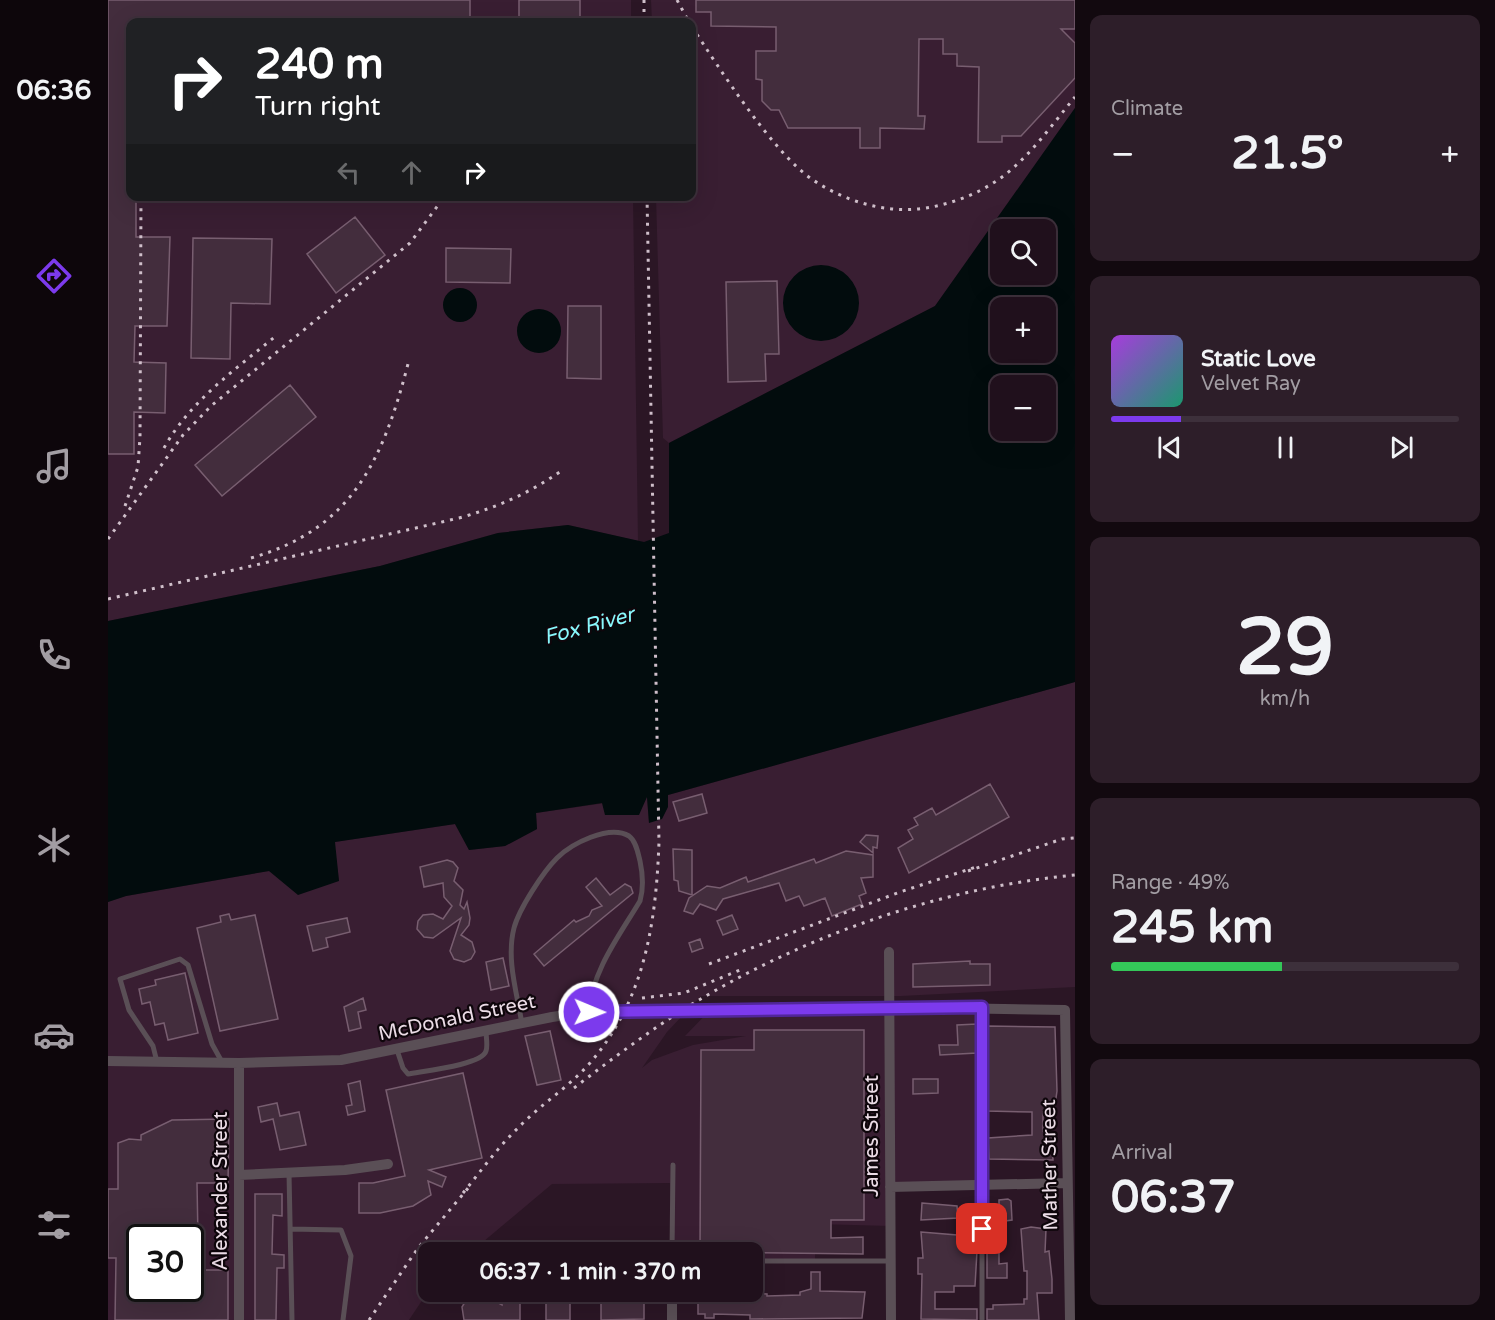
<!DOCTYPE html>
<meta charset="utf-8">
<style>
body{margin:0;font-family:"Varela Round",sans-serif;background:#2d1e29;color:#f1f3f6;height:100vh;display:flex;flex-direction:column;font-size:22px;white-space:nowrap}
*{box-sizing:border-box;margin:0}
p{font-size:20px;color:#a29da3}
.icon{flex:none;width:33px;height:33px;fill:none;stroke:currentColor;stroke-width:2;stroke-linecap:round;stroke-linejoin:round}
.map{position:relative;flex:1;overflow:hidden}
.panel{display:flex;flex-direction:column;gap:15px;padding:15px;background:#12090f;width:420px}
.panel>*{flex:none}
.top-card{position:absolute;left:18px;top:18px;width:570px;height:183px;border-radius:12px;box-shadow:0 6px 24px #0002,0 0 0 2px #3d303b;background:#202124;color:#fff;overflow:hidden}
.fabs{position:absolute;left:882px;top:219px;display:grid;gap:12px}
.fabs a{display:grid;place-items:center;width:66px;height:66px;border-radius:12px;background:#20101c;box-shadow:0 6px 24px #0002,0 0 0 2px #3d303b;font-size:30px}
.speed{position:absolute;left:18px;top:1224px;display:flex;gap:12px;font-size:30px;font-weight:700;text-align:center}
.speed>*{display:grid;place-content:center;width:78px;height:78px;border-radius:50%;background:#20101c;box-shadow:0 6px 24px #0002,0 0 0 2px #3d303b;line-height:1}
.speed .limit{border:3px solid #111;border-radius:9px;background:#fff;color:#111}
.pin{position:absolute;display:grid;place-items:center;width:51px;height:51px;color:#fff;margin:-26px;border-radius:12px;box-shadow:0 3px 9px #0006}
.me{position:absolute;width:66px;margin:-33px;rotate:91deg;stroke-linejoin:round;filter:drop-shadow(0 0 4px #0008)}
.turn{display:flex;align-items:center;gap:21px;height:126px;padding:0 30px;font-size:27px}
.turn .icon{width:78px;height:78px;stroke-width:2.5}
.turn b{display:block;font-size:42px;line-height:51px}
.lanes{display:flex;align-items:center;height:57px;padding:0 30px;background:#0003;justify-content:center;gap:30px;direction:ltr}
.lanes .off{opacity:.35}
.big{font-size:45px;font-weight:700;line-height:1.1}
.panel .tile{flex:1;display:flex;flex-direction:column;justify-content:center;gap:9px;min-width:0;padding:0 21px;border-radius:12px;background:#2d1e29}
.panel .dial{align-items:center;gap:0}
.dial b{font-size:78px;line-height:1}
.song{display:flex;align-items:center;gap:18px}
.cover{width:72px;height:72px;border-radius:9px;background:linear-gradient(135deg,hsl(280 70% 55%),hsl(160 70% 35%))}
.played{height:6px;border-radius:3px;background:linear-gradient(90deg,#7c3aed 20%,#3d303b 20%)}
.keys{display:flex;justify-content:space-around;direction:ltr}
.heat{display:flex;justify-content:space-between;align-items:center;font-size:33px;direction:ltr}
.charge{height:9px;border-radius:4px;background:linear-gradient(90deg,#34c759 49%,#3d303b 0)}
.trip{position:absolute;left:310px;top:1242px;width:345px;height:60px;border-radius:12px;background:#20101c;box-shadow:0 6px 24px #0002,0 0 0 2px #3d303b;font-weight:700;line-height:60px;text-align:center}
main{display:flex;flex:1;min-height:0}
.menu{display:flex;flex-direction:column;width:108px;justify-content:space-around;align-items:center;background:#0d060b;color:#a29da3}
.menu .icon{width:42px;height:42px}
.menu .on{color:#7c3aed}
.menu b{font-size:27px;color:#f1f3f6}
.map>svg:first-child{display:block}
.built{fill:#391e32;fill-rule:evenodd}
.water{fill:#020c0d;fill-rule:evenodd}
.building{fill:#432d3d;stroke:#785e70;stroke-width:1.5}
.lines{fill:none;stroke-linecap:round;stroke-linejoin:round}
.lane{stroke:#5a4f56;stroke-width:5}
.street{stroke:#5a4f56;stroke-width:10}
.rail{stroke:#cfbfca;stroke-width:3;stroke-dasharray:3 6;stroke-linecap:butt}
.route-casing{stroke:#51269a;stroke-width:15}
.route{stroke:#7c3aed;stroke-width:10}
.labels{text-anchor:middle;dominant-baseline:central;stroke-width:4.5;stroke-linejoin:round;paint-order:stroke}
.street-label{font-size:20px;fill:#ebdce6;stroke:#0e060b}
.water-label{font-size:21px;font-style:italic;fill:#89f8fc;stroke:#0e060b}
</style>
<main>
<nav class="menu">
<b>06:36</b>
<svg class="icon on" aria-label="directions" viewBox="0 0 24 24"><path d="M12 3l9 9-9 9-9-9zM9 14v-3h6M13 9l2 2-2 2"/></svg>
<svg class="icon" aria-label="music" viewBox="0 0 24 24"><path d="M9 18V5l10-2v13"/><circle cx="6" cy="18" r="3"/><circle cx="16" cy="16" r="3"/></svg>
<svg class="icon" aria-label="phone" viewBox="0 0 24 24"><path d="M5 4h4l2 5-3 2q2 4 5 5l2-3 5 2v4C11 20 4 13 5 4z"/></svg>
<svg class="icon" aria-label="climate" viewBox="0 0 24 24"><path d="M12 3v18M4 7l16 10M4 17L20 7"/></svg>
<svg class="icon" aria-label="car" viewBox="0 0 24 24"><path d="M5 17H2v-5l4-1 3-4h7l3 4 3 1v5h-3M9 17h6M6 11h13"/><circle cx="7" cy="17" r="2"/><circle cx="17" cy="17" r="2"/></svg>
<svg class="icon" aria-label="filters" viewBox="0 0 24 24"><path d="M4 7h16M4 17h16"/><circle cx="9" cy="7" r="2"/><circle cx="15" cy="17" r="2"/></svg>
</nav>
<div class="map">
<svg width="967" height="1320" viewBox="0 0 967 1320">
<rect width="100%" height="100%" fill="#2b1625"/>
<path class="built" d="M0,0H523V22H22V196L525,197L530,541L460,525L390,533L272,566L0,621Z
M543,0H967V108L827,306L561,443L555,438L548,197L584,196V22H544Z
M967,682V987L793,996H593L559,1032L534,1068L544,1060L585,1045L638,1036H577L603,1009L874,1007V1184L783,1187L782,1226L708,1224L707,1260L645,1261V1252H564L562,1183L444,1184L363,1252H321V1290L301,1320H0V902L18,896L161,871L231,881L226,842L347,824L361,850L397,846L429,829L428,813L539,797L541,823L560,795ZM32,1238H82V1288H32Z"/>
<path class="water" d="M967,108V682L560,795V807L554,819L541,823L539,797L531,815H497L494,803L428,813L429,829L397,846L361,850L347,824L227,842L231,881L190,895L161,871L18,896L0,902V621L272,566L390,533L460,525L536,542L561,533V443L827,306ZM892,230H938V274H892ZM892,308H938V352H892ZM892,386H938V430H892Z
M675 303a38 38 0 1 1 76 0a38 38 0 1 1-76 0Z
M335 305a17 17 0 1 1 34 0a17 17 0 1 1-34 0Z
M409 331a22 22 0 1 1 44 0a22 22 0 1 1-44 0Z"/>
<path class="building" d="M0,0H362V22H22V196H28V237H62L59,326H27L26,362L58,363L57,413L26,412V454H0Z
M411,0H472V22H411Z
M588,0H967V29H953L967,43V78L913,136H894V142H870L871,67L849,66V54H835V39H811L810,116H817L816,129L772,128V148H752V128H680L671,110H663L654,101V80L648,79V51H668V27L603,26V12H588Z
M247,217L277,255L228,293L199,254Z
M85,238L164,239L162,304L123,303L122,359L83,358Z
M338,248L403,249L402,283L338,282Z
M669,281L671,354H657L658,381L620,382L618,282Z
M460,306H493V379L459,378Z
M182,385L208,417L114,496L87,465Z
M882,784L901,817L801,873L790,848L805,839L800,830L810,825L806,818L824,808L828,815Z
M594,794L599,813L571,821L565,802Z
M758,835L770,836L769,848L765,847V853L752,842Z
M565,849L584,850V895L571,891L570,881L566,880Z
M738,851L765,855V877L753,878L758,893L751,896L754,904L724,916L717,898L696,906L691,896L678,901L671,883L615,899L608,910L592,904L585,914L576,911L581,898L599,886L612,888L638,877L640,882L706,859L708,863Z
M339,860L345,862L350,868L346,881L355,890L352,905L356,909L359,902L362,918L361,925L353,935L364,942L367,952L363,959L356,962L346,959L342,951L353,918L325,938L316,937L309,929L310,921L315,915L325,914L335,919L344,906L336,897L335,883L316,887L312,867Z
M488,878L502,895L517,884L523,887L525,893L436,966L426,954L466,920L468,922L481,916L484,910L494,906L478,887Z
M121,914L123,920L147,915L170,1019L112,1031L89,928L113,922L112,916Z
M624,915L630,929L615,935L609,921Z
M239,918L242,932L218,938L220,947L205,951L199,926Z
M592,939L595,948L584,952L581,943Z
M395,958L401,986L383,990L378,962Z
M862,961V964H882V985L805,987V964Z
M77,973L90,1033L60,1040L56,1023L47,1025L42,1002L34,1004L31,989L48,985L47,980Z
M255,998L258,1010L250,1012L253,1028L241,1031L236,1007Z
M869,1024V1053L832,1055L831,1045H850L849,1025Z
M879,1026L947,1027L949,1091L946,1112H935V1131H939V1137H944L945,1160L881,1159L880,1138L924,1135V1112L879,1111Z
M646,1030H756V1220H723V1238L755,1237V1254L592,1252L593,1050H646Z
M442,1031L453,1080L429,1085L417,1036Z
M355,1073L374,1158L321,1170L338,1177L334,1187L320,1181L323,1195L305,1206L272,1213H251V1183H265L297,1176L278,1090Z
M805,1079H830V1093L805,1094Z
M252,1081L257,1111L240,1115L238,1106L244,1105L240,1084Z
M169,1103L172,1116L191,1112L198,1145L172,1150L165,1119L153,1122L150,1107Z
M121,1119L120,1183H89L90,1238H32V1288H82V1249H90L91,1270H120V1320H7L8,1258H0V1189H10V1143L21,1139L33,1140V1135L64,1120Z
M147,1194H174V1216L165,1215L164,1254L176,1255V1268H169L168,1320H147Z
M900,1199L903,1201L904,1220L890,1222L887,1217L879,1216V1206H891V1200Z
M814,1203L849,1206L850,1218L813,1220Z
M923,1227L938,1229L937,1252L941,1251L944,1279V1293H929L931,1320H879V1309H885V1305L916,1304V1299H919V1271H916L913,1229Z
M813,1232L861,1236L860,1251H869L867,1286H846V1292H827V1309H869V1320L813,1319L814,1274H810V1258H815Z
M879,1239H891V1264L899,1263V1278H879Z
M703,1272H712V1291L757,1292L754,1318L642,1319V1315L606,1314V1318H597V1314H590V1292L659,1294V1296L692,1295V1292L703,1289Z
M394,1292H412V1320H356L354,1307L360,1297L374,1294L394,1305Z
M438,1292H462V1320H438Z
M493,1292H516V1301H536V1319L493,1320Z"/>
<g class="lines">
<path class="lane" d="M414,1024C409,993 398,959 406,928C411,909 435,872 449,858C463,844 501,824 521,836C528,841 530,853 532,861C535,875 536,887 532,901C511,936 484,971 481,1012
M289,1050L295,1068L300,1074C315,1071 374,1065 378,1051C380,1046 378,1037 378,1031
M49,1062L45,1046L21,1010L12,979L72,959L80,965L104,1044L114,1062
M181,1173L184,1320
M182,1229L233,1230L243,1256L235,1320
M564,1252L565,1165
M645,1261H783
M874,1320V1009"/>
<path class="street" d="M781,952L783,1320
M0,1061L131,1063L233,1060L444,1017L485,1011L516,1013L781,1007L957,1010L962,1320
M131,1175L237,1170L280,1164
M782,1187L959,1183
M131,1320V1063
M564,1320V1292"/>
<path class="rail" d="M536,0V22
M569,0L581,22
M584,27C612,69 665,153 705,180C738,202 779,214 818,208C849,203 880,190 904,169C928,148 947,121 967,97
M56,448C82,401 128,369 169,335
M17,506L30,467L32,437L33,196
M0,539L75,435L103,406L302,243L337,196
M143,558C245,529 275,459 300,364
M0,599L351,518C390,507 422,493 456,469
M860,871L954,839L967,838
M601,964L792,892L868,867
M534,998L576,993L632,970
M466,1088C501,1061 536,1035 573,1011C689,938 830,888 967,875
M355,1193C373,1171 390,1147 411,1127C433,1104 461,1087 482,1063C537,999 548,923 551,842L539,196
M261,1320L310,1248L361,1187"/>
</g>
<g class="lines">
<defs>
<path id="route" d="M481,1012L874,1007V1229"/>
</defs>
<use href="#route" class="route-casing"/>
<use href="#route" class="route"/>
</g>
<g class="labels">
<g class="street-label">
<text transform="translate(349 1018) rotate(-12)">McDonald Street</text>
<text transform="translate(764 1136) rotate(-90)">James Street</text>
<text transform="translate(942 1165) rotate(-91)">Mather Street</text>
<text transform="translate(113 1191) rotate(-90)">Alexander Street</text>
</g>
<g class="water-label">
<text transform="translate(481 626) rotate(-15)">Fox River</text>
</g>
</g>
</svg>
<div class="fabs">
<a><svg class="icon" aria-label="search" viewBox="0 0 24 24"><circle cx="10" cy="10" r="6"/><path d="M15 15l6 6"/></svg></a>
<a>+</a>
<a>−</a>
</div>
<div class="speed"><div class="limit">30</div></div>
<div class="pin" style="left:874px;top:1229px;background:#d93025"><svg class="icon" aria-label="arrive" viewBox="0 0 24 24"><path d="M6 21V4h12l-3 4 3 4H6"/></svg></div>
<svg class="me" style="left:481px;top:1012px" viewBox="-20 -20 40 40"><circle r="17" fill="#7c3aed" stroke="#fff" stroke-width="3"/><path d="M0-11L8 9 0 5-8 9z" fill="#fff"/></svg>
<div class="trip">06:37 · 1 min · 370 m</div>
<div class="top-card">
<div class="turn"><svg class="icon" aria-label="right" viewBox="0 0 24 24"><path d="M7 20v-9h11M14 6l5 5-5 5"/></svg><div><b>240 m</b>Turn right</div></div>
<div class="lanes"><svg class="icon off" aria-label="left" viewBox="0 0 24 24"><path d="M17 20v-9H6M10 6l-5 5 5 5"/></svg><svg class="icon off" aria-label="ahead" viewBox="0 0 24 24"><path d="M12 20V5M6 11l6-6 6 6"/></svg><svg class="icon" aria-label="right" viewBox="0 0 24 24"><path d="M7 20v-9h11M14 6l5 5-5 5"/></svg></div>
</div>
</div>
<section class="panel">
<div class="tile"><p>Climate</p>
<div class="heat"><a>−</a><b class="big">21.5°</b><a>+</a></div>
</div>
<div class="tile">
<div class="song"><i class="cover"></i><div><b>Static Love</b><p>Velvet Ray</p></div></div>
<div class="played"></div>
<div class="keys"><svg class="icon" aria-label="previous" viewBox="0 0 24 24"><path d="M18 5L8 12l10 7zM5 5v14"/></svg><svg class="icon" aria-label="pause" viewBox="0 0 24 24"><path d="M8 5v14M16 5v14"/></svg><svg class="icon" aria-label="next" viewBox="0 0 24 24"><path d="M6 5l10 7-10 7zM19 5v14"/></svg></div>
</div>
<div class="tile dial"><b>29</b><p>km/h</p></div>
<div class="tile"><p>Range · 49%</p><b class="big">245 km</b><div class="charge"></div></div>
<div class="tile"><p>Arrival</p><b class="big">06:37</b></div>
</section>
</main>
